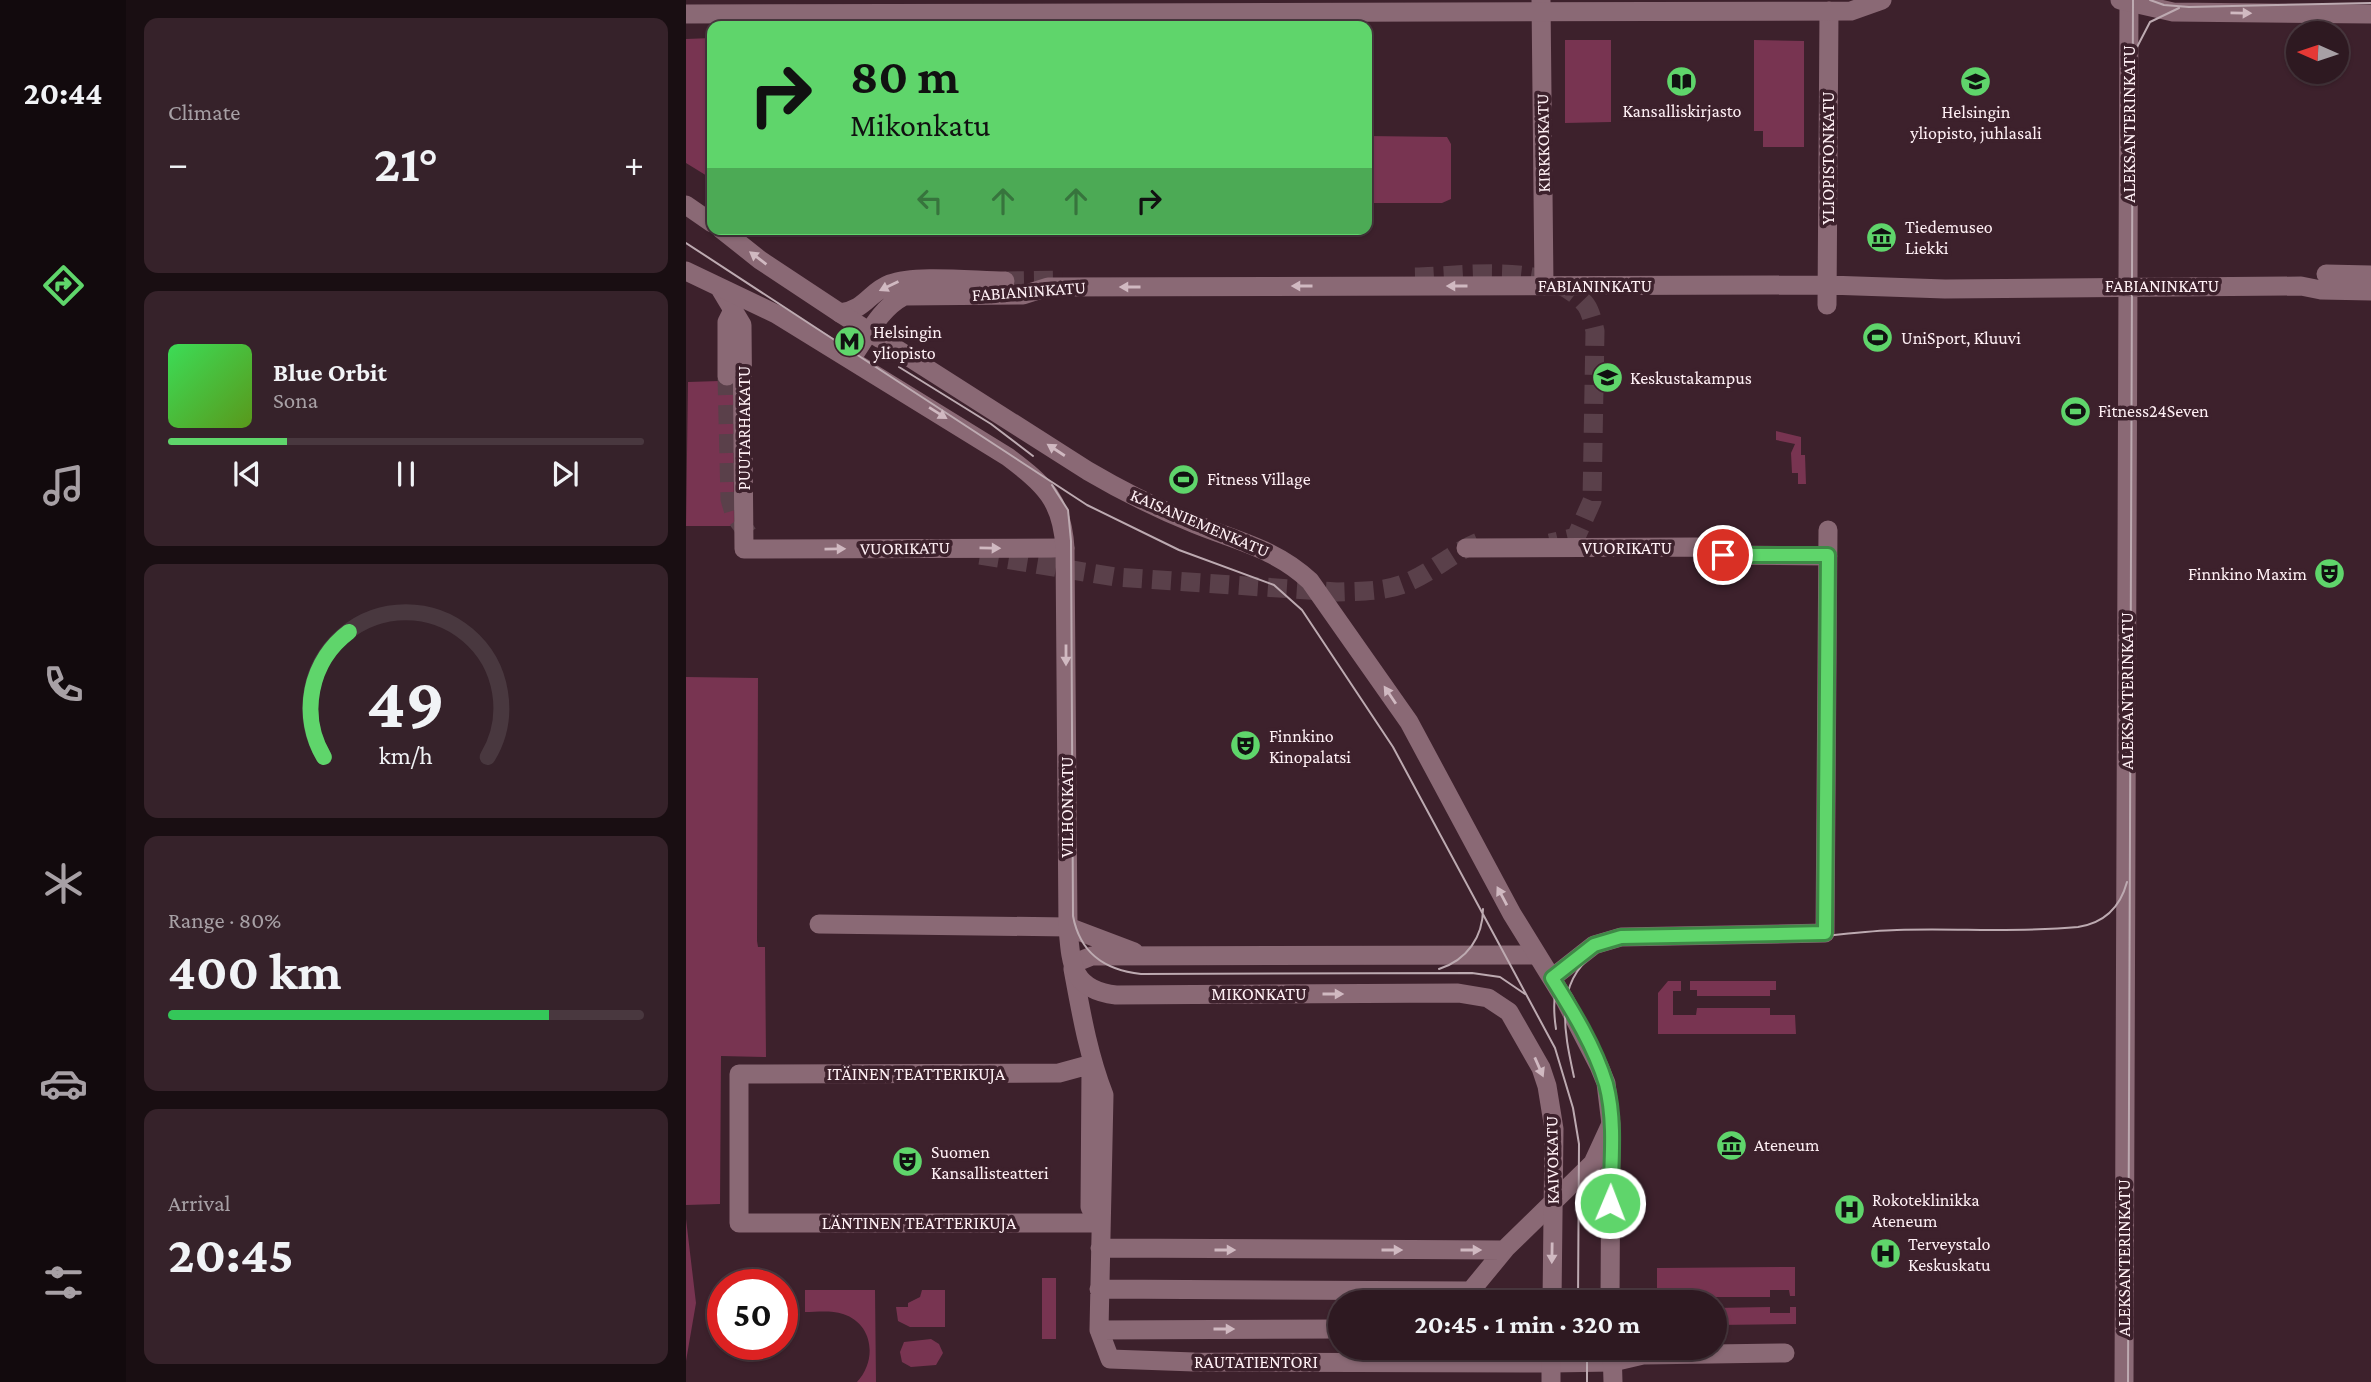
<!DOCTYPE html>
<meta charset="utf-8">
<style>
body{margin:0;font-family:"Crimson Pro",serif;background:#36222a;color:#f1f3f6;height:100vh;display:flex;flex-direction:column;font-size:26px;white-space:nowrap}
*{box-sizing:border-box;margin:0}
p{font-size:23px;color:#a7a0a5}
.icon{flex:none;width:38px;height:38px;fill:none;stroke:currentColor;stroke-width:2;stroke-linecap:round;stroke-linejoin:round}
.map{position:relative;flex:1;overflow:hidden}
.drawer{display:flex;flex-direction:column;gap:18px;padding:18px;background:#190e12;width:560px}
.drawer>*{flex:none}
.hud{position:absolute;left:21px;top:21px;width:665px;height:214px;border-radius:14px;box-shadow:0 2px 5px #0004,0 0 0 2px #49383f;background:#5fd56b;color:#111;overflow:hidden}
.needle{width:46px;rotate:273deg}
.tools{position:absolute;left:1600px;top:21px;display:grid;gap:14px}
.tools a{display:grid;place-items:center;width:63px;height:63px;border-radius:50%;background:#2e1921;box-shadow:0 2px 5px #0004,0 0 0 2px #49383f;font-size:35px}
.speed{position:absolute;left:21px;top:1269px;display:flex;gap:14px;font-size:35px;font-weight:700;text-align:center}
.speed>*{display:grid;place-content:center;width:91px;height:91px;border-radius:50%;background:#2e1921;box-shadow:0 2px 5px #0004,0 0 0 2px #49383f;line-height:1}
.speed .limit{border:10px solid #d22;background:#fff;color:#111}
.pin{position:absolute;display:grid;place-items:center;width:60px;height:60px;color:#fff;margin:-30px;border:4px solid #fff;border-radius:50%;box-shadow:0 2px 7px #0007}
.me{position:absolute;width:77px;margin:-38px;rotate:1deg;stroke-linejoin:round;filter:drop-shadow(0 0 5px #0008)}
.turn{display:flex;align-items:center;gap:24px;height:147px;padding:0 28px;font-size:32px}
.turn .icon{width:91px;height:91px;stroke-width:2.5}
.turn b{display:block;font-size:49px;line-height:60px}
.lanes{display:flex;align-items:center;height:66px;padding:0 28px;background:#0003;justify-content:center;gap:35px;direction:ltr}
.lanes .off{opacity:.35}
.big{font-size:52px;font-weight:700;line-height:1.1}
.drawer .tile{flex:1;display:flex;flex-direction:column;justify-content:center;gap:10px;min-width:0;padding:0 24px;border-radius:14px;background:#36222a}
.drawer .dial{align-items:center;gap:0}
.dial svg{height:182px;overflow:visible;fill:none;stroke:#49383f;stroke-width:7;stroke-linecap:round;text-anchor:middle}
.dial text{fill:#f1f3f6;stroke:none}
.song{display:flex;align-items:center;gap:21px}
.cover{width:84px;height:84px;border-radius:10px;background:linear-gradient(135deg,hsl(130 70% 55%),hsl(90 70% 35%))}
.played{height:7px;border-radius:4px;background:linear-gradient(90deg,#5fd56b 25%,#49383f 25%)}
.keys{display:flex;justify-content:space-around;direction:ltr}
.heat{display:flex;justify-content:space-between;align-items:center;font-size:38px;direction:ltr}
.charge{height:10px;border-radius:5px;background:linear-gradient(90deg,#34c759 80%,#49383f 0)}
.trip{position:absolute;left:642px;top:1290px;width:399px;height:70px;border-radius:35px;background:#2e1921;box-shadow:0 2px 5px #0004,0 0 0 2px #49383f;font-weight:700;line-height:70px;text-align:center}
main{display:flex;flex:1;min-height:0}
.tab-bar{display:flex;flex-direction:column;width:126px;justify-content:space-around;align-items:center;background:#120a0d;color:#a7a0a5}
.tab-bar .icon{width:49px;height:49px}
.tab-bar .active{color:#5fd56b}
.tab-bar b{font-size:32px;color:#f1f3f6}
.map>svg:first-child{display:block}
.green{fill:#783451}
.lines{fill:none;stroke-linecap:round;stroke-linejoin:round}
.minor-tunnel{stroke:#5a404a;stroke-width:19;stroke-dasharray:19 10;stroke-linecap:butt}
.minor{stroke:#8a6975;stroke-width:19}
.secondary{stroke:#8a6975;stroke-width:19}
.tram{stroke:#bdaab1;stroke-width:2}
.oneway{fill:#d0b9c1}
.route-casing{stroke:#3e8a46;stroke-width:18}
.route{stroke:#5fd56b;stroke-width:12}
.labels{text-anchor:middle;dominant-baseline:central;stroke-width:7;stroke-linejoin:round;paint-order:stroke}
.poi-label{font-size:18px;fill:#feeff4;stroke:#3d212c;text-anchor:start}
.street-label{font-size:18px;fill:#feeff4;stroke:#3d212c}
</style>
<main>
<nav class="tab-bar">
<b>20:44</b>
<svg class="icon active" aria-label="directions" viewBox="0 0 24 24"><path d="M12 3l9 9-9 9-9-9zM9 14v-3h6M13 9l2 2-2 2"/></svg>
<svg class="icon" aria-label="music" viewBox="0 0 24 24"><path d="M9 18V5l10-2v13"/><circle cx="6" cy="18" r="3"/><circle cx="16" cy="16" r="3"/></svg>
<svg class="icon" aria-label="phone" viewBox="0 0 24 24"><path d="M5 4h4l2 5-3 2q2 4 5 5l2-3 5 2v4C11 20 4 13 5 4z"/></svg>
<svg class="icon" aria-label="climate" viewBox="0 0 24 24"><path d="M12 3v18M4 7l16 10M4 17L20 7"/></svg>
<svg class="icon" aria-label="car" viewBox="0 0 24 24"><path d="M5 17H2v-5l4-1 3-4h7l3 4 3 1v5h-3M9 17h6M6 11h13"/><circle cx="7" cy="17" r="2"/><circle cx="17" cy="17" r="2"/></svg>
<svg class="icon" aria-label="filters" viewBox="0 0 24 24"><path d="M4 7h16M4 17h16"/><circle cx="9" cy="7" r="2"/><circle cx="15" cy="17" r="2"/></svg>
</nav>
<section class="drawer">
<div class="tile"><p>Climate</p>
<div class="heat"><a>−</a><b class="big">21°</b><a>+</a></div>
</div>
<div class="tile">
<div class="song"><i class="cover"></i><div><b>Blue Orbit</b><p>Sona</p></div></div>
<div class="played"></div>
<div class="keys"><svg class="icon" aria-label="previous" viewBox="0 0 24 24"><path d="M18 5L8 12l10 7zM5 5v14"/></svg><svg class="icon" aria-label="pause" viewBox="0 0 24 24"><path d="M8 5v14M16 5v14"/></svg><svg class="icon" aria-label="next" viewBox="0 0 24 24"><path d="M6 5l10 7-10 7zM19 5v14"/></svg></div>
</div>
<div class="tile dial"><svg viewBox="0 0 100 80">
<path d="M14 69A42 42 0 1 1 86 69"/>
<path d="M14 69A42 42 0 0 1 25 14" stroke="#5fd56b"/>
<text x="50" y="56" font-size="32" font-weight="700">49</text>
<text x="50" y="72" font-size="11">km/h</text>
</svg></div>
<div class="tile"><p>Range · 80%</p><b class="big">400 km</b><div class="charge"></div></div>
<div class="tile"><p>Arrival</p><b class="big">20:45</b></div>
</section>
<div class="map">
<svg width="1685" height="1382" viewBox="0 0 1685 1382">
<rect width="100%" height="100%" fill="#3d212c"/>
<path class="green" d="M26,38V179L0,163V39Z
M879,40H925V122L879,123Z
M1068,40L1118,41V147H1077V131H1068Z
M681,136L761,137L765,144V199L756,203H681Z
M47,376L48,526H0L2,382L33,381Z
M1090,431L1115,437V455H1119L1120,484H1112V473H1106L1105,453L1109,444L1090,440Z
M0,677L72,678L71,941L72,947H79L80,1057L35,1056L34,1204L0,1205Z
M982,981H995V991H987V1015H1010L1011,1008H1084V1015H1109L1110,1034H972V993Z
M1004,981H1090V990H1084V996H1011V990H1004Z
M0,1219L10,1303L0,1361Z
M1109,1267V1296H1104L1103,1290H1084V1297H1012L1011,1290H986V1302H971V1268Z
M356,1278H370V1339H356Z
M119,1290H189L190,1382H171C191,1361 188,1324 157,1314C145,1310 131,1312 119,1312Z
M236,1290H259V1327H224L212,1321L210,1307H222V1303L234,1297Z
M1084,1307V1313H1104V1307H1110V1324L1029,1325V1308Z
M245,1339L253,1344L257,1353L250,1365L225,1367L216,1362L214,1352L218,1342Z"/>
<g class="lines">
<path class="minor-tunnel" d="M729,277C780,276 865,261 900,305C905,312 907,323 909,331L906,501L890,537L864,543
M319,281L377,280
M41,376L44,499L49,516L62,534
M294,555L429,577L651,592C674,591 701,592 722,582C748,571 769,551 795,541"/>
<path class="minor" d="M855,0L858,286
M1640,274L1685,275
M35,290L56,325L58,549L379,548
M1141,305L1143,11
M154,313C181,309 183,292 204,284C230,274 290,281 319,281
M165,359C181,337 193,309 218,296L337,295L362,287L1142,285L1259,289L1615,286L1635,290L1685,291
M41,376V322L48,308
M780,548L1011,547L1037,555L1142,556
M133,924L382,927L448,952
M850,955L406,956L391,962L387,969C395,1012 402,1054 418,1095L413,1330L424,1359L508,1362L865,1363L927,1362L957,1355L1099,1353
M866,978L908,945L935,937L1139,933L1142,530
M406,1064L373,1073L53,1074V1223H413
M405,1069L404,1207L413,1223
M414,1248L818,1250
M413,1289L786,1291
M778,1299L820,1248L907,1163L924,1126
M413,1330L654,1329
M1438,1382L1443,0"/>
<path class="secondary" d="M1434,0L1487,12L1685,14
M0,14L1165,11L1196,0
M0,205L26,223
M35,229L74,260L154,313L402,471C436,491 472,509 509,524C551,541 590,549 624,581L723,722L826,914L879,1000L913,1066L920,1083L925,1124L924,1302
M0,271L90,314L322,457C359,485 376,500 379,548L382,927C385,965 386,990 430,995L772,993L802,998L823,1012L855,1068L861,1086L868,1129L866,1302
M926,1348L927,1382
M865,1382V1348"/>
<path class="tram" d="M1464,0L1478,5L1503,7L1685,3
M1450,49L1464,22L1493,8
M0,243L401,505L493,550L588,585L616,610L707,747L869,1048L887,1108L893,1144L892,1302
M213,367L305,424L347,456
M366,485L382,510L385,541L387,916C394,953 418,970 455,974L786,973L814,977L839,994
M753,969C781,960 797,937 797,909
M870,1029C860,964 893,930 957,930
M888,1077C879,1035 867,985 907,955C940,929 1050,940 1095,939C1134,938 1172,931 1211,930C1271,928 1332,933 1392,927C1418,923 1434,908 1441,882
M901,1382V1348
M1442,1382L1447,0"/>
</g>
<defs><path id="oneway-solid" d="M-6-.8H1V-3.2L6.5 0L1 3.2V.8H-6Z" transform="scale(1.75)"/></defs>
<g class="oneway">
<use href="#oneway-solid" transform="translate(1555 13) rotate(1)"/>
<use href="#oneway-solid" transform="translate(72 258) rotate(-143)"/>
<use href="#oneway-solid" transform="translate(203 286) rotate(154)"/>
<use href="#oneway-solid" transform="translate(616 286) rotate(180)"/>
<use href="#oneway-solid" transform="translate(771 286) rotate(180)"/>
<use href="#oneway-solid" transform="translate(444 287) rotate(-180)"/>
<use href="#oneway-solid" transform="translate(252 413) rotate(32)"/>
<use href="#oneway-solid" transform="translate(370 450) rotate(-147)"/>
<use href="#oneway-solid" transform="translate(304 548) rotate(1)"/>
<use href="#oneway-solid" transform="translate(149 549) rotate(-1)"/>
<use href="#oneway-solid" transform="translate(380 655) rotate(90)"/>
<use href="#oneway-solid" transform="translate(704 695) rotate(-124)"/>
<use href="#oneway-solid" transform="translate(816 896) rotate(-118)"/>
<use href="#oneway-solid" transform="translate(647 994)"/>
<use href="#oneway-solid" transform="translate(853 1067) rotate(66)"/>
<use href="#oneway-solid" transform="translate(539 1250)"/>
<use href="#oneway-solid" transform="translate(706 1250)"/>
<use href="#oneway-solid" transform="translate(785 1250)"/>
<use href="#oneway-solid" transform="translate(866 1253) rotate(91)"/>
<use href="#oneway-solid" transform="translate(538 1329)"/>
</g>
<g class="lines">
<defs>
<path id="route" d="M924,1203C925,1165 930,1121 920,1084C909,1047 886,1010 866,978L908,945L935,937L1139,933L1142,555H1037"/>
</defs>
<use href="#route" class="route-casing"/>
<use href="#route" class="route"/>
</g>
<defs>
<symbol id="library-disc" viewBox="-11 -11 22 22"><circle r="9.5" fill="#5fd56b" stroke="#3d212c"/><path d="M-6-4Q-3-5.5-.7-3.5V5Q-3 3-6 4ZM6-4Q3-5.5 .7-3.5V5Q3 3 6 4Z" fill="#111"/></symbol>
<symbol id="university-disc" viewBox="-11 -11 22 22"><circle r="9.5" fill="#5fd56b" stroke="#3d212c"/><path d="M0-5L7-2L0 1L-7-2ZM-4 1L0 2.5L4 1V4Q0 6-4 4Z" fill="#111"/></symbol>
<symbol id="museum-disc" viewBox="-11 -11 22 22"><circle r="9.5" fill="#5fd56b" stroke="#3d212c"/><path d="M0-6L6-3V-2H-6V-3ZM-5-1h2V3h-2ZM-1-1h2V3h-2ZM3-1h2V3H3ZM-6 4H6V6H-6Z" fill="#111"/></symbol>
<symbol id="stadium-disc" viewBox="-11 -11 22 22"><circle r="9.5" fill="#5fd56b" stroke="#3d212c"/><path d="M0-5a6.5 5 0 1 0 0 10a6.5 5 0 1 0 0-10ZM-3.5-1.8h7v3.6h-7Z" fill="#111"/></symbol>
<symbol id="metro-disc" viewBox="-11 -11 22 22"><circle r="9.5" fill="#5fd56b" stroke="#3d212c"/><path d="M-5.5 5V-5H-3L0 0L3-5H5.5V5H3V-.5L0 4L-3-.5V5Z" fill="#111"/></symbol>
<symbol id="theatre-disc" viewBox="-11 -11 22 22"><circle r="9.5" fill="#5fd56b" stroke="#3d212c"/><path d="M-5-5.5Q0-4 5-5.5V0Q5 5 0 6Q-5 5-5 0ZM-3.3-2.5H-1v1.5H-3.3ZM1-2.5H3.3v1.5H1ZM-2.8 1Q0 5.5 2.8 1Z" fill="#111"/></symbol>
<symbol id="hospital-disc" viewBox="-11 -11 22 22"><circle r="9.5" fill="#5fd56b" stroke="#3d212c"/><path d="M-5-5h3v3.5h4V-5h3V5h-3V1.5h-4V5h-3Z" fill="#111"/></symbol>
</defs>
<g fill-rule="evenodd">
<use href="#library-disc" x="978" y="64" width="35" height="35"/>
<use href="#university-disc" x="1272" y="64" width="35" height="35"/>
<use href="#museum-disc" x="1178" y="220" width="35" height="35"/>
<use href="#stadium-disc" x="1174" y="320" width="35" height="35"/>
<use href="#metro-disc" x="146" y="324" width="35" height="35"/>
<use href="#university-disc" x="904" y="360" width="35" height="35"/>
<use href="#stadium-disc" x="1372" y="394" width="35" height="35"/>
<use href="#stadium-disc" x="480" y="462" width="35" height="35"/>
<use href="#theatre-disc" x="1626" y="556" width="35" height="35"/>
<use href="#theatre-disc" x="542" y="728" width="35" height="35"/>
<use href="#museum-disc" x="1028" y="1128" width="35" height="35"/>
<use href="#theatre-disc" x="204" y="1144" width="35" height="35"/>
<use href="#hospital-disc" x="1146" y="1192" width="35" height="35"/>
<use href="#hospital-disc" x="1182" y="1236" width="35" height="35"/>
</g>
<g class="labels">
<g class="poi-label">
<text x="996" y="111" text-anchor="middle">Kansalliskirjasto</text>
<text x="1290" y="112" text-anchor="middle">Helsingin<tspan x="1290" dy="21">yliopisto, juhlasali</tspan></text>
<text x="1219" y="227">Tiedemuseo<tspan x="1219" dy="21">Liekki</tspan></text>
<text x="187" y="332">Helsingin<tspan x="187" dy="21">yliopisto</tspan></text>
<text x="1215" y="338">UniSport, Kluuvi</text>
<text x="944" y="378">Keskustakampus</text>
<text x="1412" y="411">Fitness24Seven</text>
<text x="521" y="479">Fitness Village</text>
<text x="1621" y="574" text-anchor="end">Finnkino Maxim</text>
<text x="583" y="736">Finnkino<tspan x="583" dy="21">Kinopalatsi</tspan></text>
<text x="1068" y="1145">Ateneum</text>
<text x="245" y="1152">Suomen<tspan x="245" dy="21">Kansallisteatteri</tspan></text>
<text x="1186" y="1200">Rokoteklinikka<tspan x="1186" dy="21">Ateneum</tspan></text>
<text x="1222" y="1244">Terveystalo<tspan x="1222" dy="21">Keskuskatu</tspan></text>
</g>
<g class="street-label">
<text transform="translate(1443 124) rotate(-90)">ALEKSANTERINKATU</text>
<text transform="translate(857 143) rotate(-91)">KIRKKOKATU</text>
<text transform="translate(1142 158) rotate(-90)">YLIOPISTONKATU</text>
<text x="909" y="286">FABIANINKATU</text>
<text x="1476" y="286">FABIANINKATU</text>
<text transform="translate(343 291) rotate(-4)">FABIANINKATU</text>
<text transform="translate(58 428) rotate(-90)">PUUTARHAKATU</text>
<text transform="translate(514 523) rotate(23)">KAISANIEMENKATU</text>
<text transform="translate(219 548) rotate(-1)">VUORIKATU</text>
<text x="941" y="548">VUORIKATU</text>
<text transform="translate(1441 691) rotate(-90)">ALEKSANTERINKATU</text>
<text transform="translate(381 807) rotate(-90)">VILHONKATU</text>
<text x="573" y="994">MIKONKATU</text>
<text x="230" y="1074">ITÄINEN TEATTERIKUJA</text>
<text transform="translate(866 1160) rotate(-91)">KAIVOKATU</text>
<text x="233" y="1223">LÄNTINEN TEATTERIKUJA</text>
<text transform="translate(1438 1258) rotate(-90)">ALEKSANTERINKATU</text>
<text x="570" y="1362">RAUTATIENTORI</text>
</g>
</g>
</svg>
<div class="tools">
<a><svg class="needle" viewBox="-14 -14 28 28"><path d="M0-13l5 13h-10z" fill="#e53935"/><path d="M0 13l5-13h-10z" fill="#a7a0a5"/></svg></a>
</div>
<div class="speed"><div class="limit">50</div></div>
<div class="pin" style="left:1037px;top:555px;background:#d93025"><svg class="icon" aria-label="arrive" viewBox="0 0 24 24"><path d="M6 21V4h12l-3 4 3 4H6"/></svg></div>
<svg class="me" style="left:924px;top:1203px" viewBox="-20 -20 40 40"><circle r="17" fill="#5fd56b" stroke="#fff" stroke-width="3"/><path d="M0-11L8 9 0 5-8 9z" fill="#fff"/></svg>
<div class="trip">20:45 · 1 min · 320 m</div>
<div class="hud">
<div class="turn"><svg class="icon" aria-label="right" viewBox="0 0 24 24"><path d="M7 20v-9h11M14 6l5 5-5 5"/></svg><div><b>80 m</b>Mikonkatu</div></div>
<div class="lanes"><svg class="icon off" aria-label="left" viewBox="0 0 24 24"><path d="M17 20v-9H6M10 6l-5 5 5 5"/></svg><svg class="icon off" aria-label="ahead" viewBox="0 0 24 24"><path d="M12 20V5M6 11l6-6 6 6"/></svg><svg class="icon off" aria-label="ahead" viewBox="0 0 24 24"><path d="M12 20V5M6 11l6-6 6 6"/></svg><svg class="icon" aria-label="right" viewBox="0 0 24 24"><path d="M7 20v-9h11M14 6l5 5-5 5"/></svg></div>
</div>
</div>
</main>
